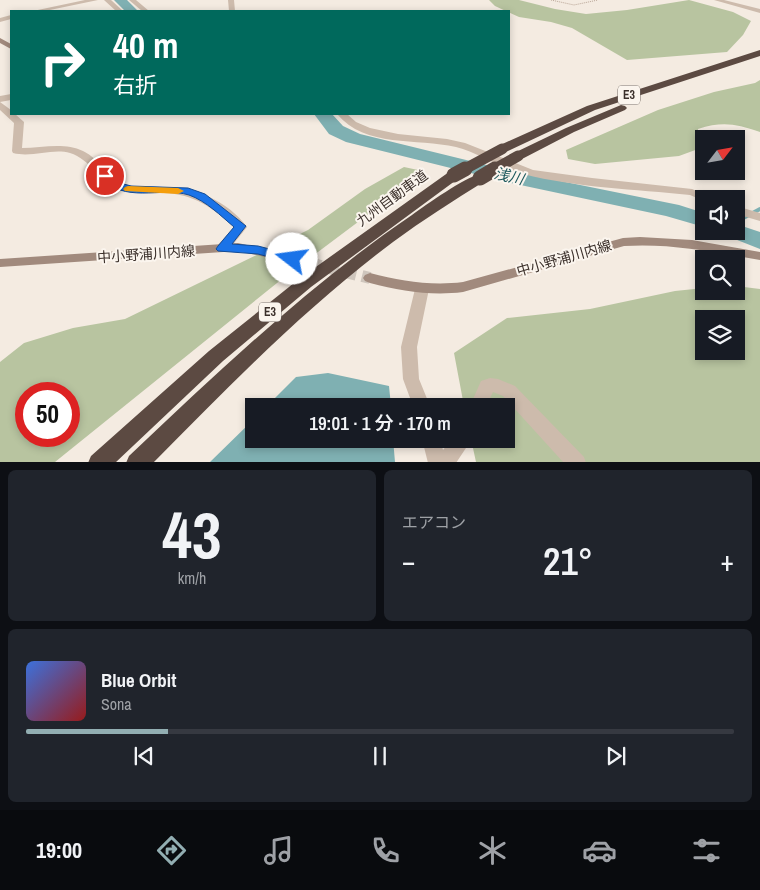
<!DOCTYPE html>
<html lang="ja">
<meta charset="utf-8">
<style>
body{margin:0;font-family:"Archivo Narrow","Noto Sans JP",sans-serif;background:#20242c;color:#f1f3f6;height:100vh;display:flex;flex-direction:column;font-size:19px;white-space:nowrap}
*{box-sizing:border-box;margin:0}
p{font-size:16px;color:#9ea1a6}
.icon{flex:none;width:28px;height:28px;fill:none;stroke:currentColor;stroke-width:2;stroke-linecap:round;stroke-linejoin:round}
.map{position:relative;height:462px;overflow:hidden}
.panel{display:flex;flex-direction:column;gap:8px;padding:8px;background:#0d0f14;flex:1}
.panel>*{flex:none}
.hud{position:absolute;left:10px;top:10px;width:500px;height:105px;border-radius:0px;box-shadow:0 2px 8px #0003;background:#00695c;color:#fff;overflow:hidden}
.needle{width:32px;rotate:59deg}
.controls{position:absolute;left:695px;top:130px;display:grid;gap:10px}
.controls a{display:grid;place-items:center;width:50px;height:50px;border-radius:0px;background:#171b24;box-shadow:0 2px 8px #0003;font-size:25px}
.speed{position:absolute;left:15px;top:382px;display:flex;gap:10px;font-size:25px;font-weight:700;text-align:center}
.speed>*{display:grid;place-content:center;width:65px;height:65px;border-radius:50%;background:#171b24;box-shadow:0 2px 8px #0003;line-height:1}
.speed .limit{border:8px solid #d22;background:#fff;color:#111}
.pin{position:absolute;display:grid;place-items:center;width:42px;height:42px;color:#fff;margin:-21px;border:2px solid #fff;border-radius:50%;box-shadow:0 1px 5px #0007}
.me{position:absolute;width:55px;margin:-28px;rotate:285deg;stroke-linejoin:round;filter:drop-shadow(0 0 4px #0008)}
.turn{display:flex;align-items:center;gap:18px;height:105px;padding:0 20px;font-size:22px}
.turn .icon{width:65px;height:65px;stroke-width:2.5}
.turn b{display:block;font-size:35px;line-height:42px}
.big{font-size:38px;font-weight:600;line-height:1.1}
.panel .card{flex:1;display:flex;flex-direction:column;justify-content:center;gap:8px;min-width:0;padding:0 18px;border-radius:8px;background:#20242c}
.panel .dial{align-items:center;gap:0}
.dial b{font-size:65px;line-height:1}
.song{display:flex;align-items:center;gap:15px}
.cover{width:60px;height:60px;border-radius:8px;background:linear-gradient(135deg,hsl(220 70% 55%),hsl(0 70% 35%))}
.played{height:5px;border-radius:2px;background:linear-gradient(90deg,#92aeb2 20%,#363941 20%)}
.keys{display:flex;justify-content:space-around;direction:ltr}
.heat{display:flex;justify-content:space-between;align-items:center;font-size:28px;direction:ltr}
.panel .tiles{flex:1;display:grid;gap:8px;grid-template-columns:1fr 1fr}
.card:last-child{grid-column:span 2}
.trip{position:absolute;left:245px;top:398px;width:270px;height:50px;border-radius:0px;background:#171b24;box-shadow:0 2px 8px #0003;font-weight:600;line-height:50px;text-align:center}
.dock{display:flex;height:80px;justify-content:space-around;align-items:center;background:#090b0e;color:#9ea1a6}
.dock .icon{width:35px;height:35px}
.dock .on{color:#92aeb2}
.dock b{font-size:22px;color:#f1f3f6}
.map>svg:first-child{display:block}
.green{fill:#b8c4a0;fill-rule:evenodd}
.water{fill:#7fb0b2}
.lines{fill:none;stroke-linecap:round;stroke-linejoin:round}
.stream{stroke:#7fb0b2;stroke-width:4}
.river{fill:#7fb0b2;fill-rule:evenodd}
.secondary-tunnel{stroke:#cfc6bd;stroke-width:12;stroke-dasharray:12 6;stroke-linecap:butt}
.path{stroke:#b9a596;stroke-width:1;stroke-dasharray:1 1;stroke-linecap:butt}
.street{fill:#cdbbac;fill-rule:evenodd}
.secondary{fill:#a18a7d;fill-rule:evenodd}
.highway{fill:#5c4a42;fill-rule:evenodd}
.highway-bridge-far1{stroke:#5c4a42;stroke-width:11}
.highway-bridge{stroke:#5c4a42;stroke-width:15}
.route{fill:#1a73e8;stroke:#114b97}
.slow{fill:#f59e0b}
.labels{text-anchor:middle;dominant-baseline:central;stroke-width:4;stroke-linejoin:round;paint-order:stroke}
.shield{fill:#fbf5ee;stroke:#756b66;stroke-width:1}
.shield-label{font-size:12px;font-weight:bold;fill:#3b302b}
.street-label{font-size:14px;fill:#3b302b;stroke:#fbf5ee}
.water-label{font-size:15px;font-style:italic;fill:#1f5a5e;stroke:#fbf5ee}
</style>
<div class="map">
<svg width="760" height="463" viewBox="0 0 760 463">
<rect width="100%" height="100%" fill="#f4ebe1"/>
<path class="green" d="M489,0H519L555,9L586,14L627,10L689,0L733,12L751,21L743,35L727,52L627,60L572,28L551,22L519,17L495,6Z
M760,80V132C736,124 723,121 698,129V149L679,156L595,164L568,159L566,150L658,110L714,92L755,83Z
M404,167L418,170L394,195L282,279L55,462L0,463V362L24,343L73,328L125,319L308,230L365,189ZM26,394H69V436H26Z
M736,286L760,289V462H476L471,439H506V406H464L454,353L507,318L590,309L675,291L704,288V291H736ZM704,319H736V351H704Z"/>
<path class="water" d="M328,373L389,386L391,406H267L296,377Z
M254,419V439H393L395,462H210Z"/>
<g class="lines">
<path class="stream" d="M736,222L760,209"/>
<path class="river" d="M114,0H127L138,11H125Z
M314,114H332L343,126L360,134L511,171L679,205L704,213V227L666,216L511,183L346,142L329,134Z
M736,224L760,232V249L727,236L723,231H736Z"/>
<path class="secondary-tunnel" d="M292,259L370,278"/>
<path class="path" d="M551,0L574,5L598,0"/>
<path class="street" d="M85,0H98L45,11H33Z
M104,0H111L123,11H116Z
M129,0H136L149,11H142Z
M228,0H234L235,11H229Z
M714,0H724L760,9V13Z
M11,15V19L0,22V18Z
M11,94V100L0,102V96Z
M0,102L11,110V114H15L24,122L22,148C42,148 64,142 83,151C100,159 110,180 129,185C140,188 152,186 163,187C195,187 228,201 247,227L227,252H217L216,249L217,246L234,227C213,208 194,194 164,193C149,193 134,195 119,189C100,182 90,159 70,153C52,148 32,158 13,153L12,151L14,123L0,110Z
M337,114H347L356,122L370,128L398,134L447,139L465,143L533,170L592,178L692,189L715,199H704V201L690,195C635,189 577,188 523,174C500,168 479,153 456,147C417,138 365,148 337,114Z
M736,206L760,213V221L736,214Z
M422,284L427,286L429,289L417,347L419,379L430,406H413L403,379L401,347L415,289L417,286Z
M490,378L498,379L515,386L584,457L586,463H564L503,396L493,392L486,406H470L481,381Z
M422,439H440L443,450L452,439H472L456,463H428Z"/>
<path class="secondary" d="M0,38L11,44V49L0,43Z
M640,237L692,240L760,252V260C714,252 670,243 624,246L463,292C431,296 401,291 370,283L365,281L363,278L365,275L370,273C401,281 431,286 463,282L623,238Z
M238,243L292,255L299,259L292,263L238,251L0,267V259Z"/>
<path class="highway" d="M760,50V56L595,110L506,152L502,153L496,149L498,146L587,106Z
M621,105L625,106L627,108L625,110L574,132L522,159H514L512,156L514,153L566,128Z
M454,171L461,175L459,178L311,287L223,361L115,463H88L91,456L209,351L299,279L449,172Z
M480,174L487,178L485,181C454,200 423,220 393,242C306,307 229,386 153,463H126L129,456C219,371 309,285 412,215C427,204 464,178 480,174Z"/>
<path class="highway-bridge-far1" d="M463,170L502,149
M493,170L518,156"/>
<path class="highway-bridge" d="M454,175L465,169
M480,178L495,169"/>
</g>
<path class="route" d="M105,173L120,183L131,186L188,188L205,194L246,226L232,244L258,246L296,256L298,259L292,263L258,254L218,251L216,249L218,246L234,227C221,216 206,201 189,195C160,186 124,205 100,176Z"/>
<path class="slow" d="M128,186L178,188L184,191L178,194L125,191L123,189L125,187Z"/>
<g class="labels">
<g class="shield">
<rect x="618" y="85.5" width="22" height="19" rx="4"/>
<rect x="259" y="302.5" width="22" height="19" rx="4"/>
</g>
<g class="shield-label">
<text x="629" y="95">E3</text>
<text x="270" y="312">E3</text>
</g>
<g class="street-label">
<text transform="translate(392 198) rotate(-36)">九州自動車道</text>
<text transform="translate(146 254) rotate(-4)">中小野浦川内線</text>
<text transform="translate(564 258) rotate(-16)">中小野浦川内線</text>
</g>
<g class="water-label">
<text transform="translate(509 176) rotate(13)">浅川</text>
</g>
</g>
</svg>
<div class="controls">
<a><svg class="needle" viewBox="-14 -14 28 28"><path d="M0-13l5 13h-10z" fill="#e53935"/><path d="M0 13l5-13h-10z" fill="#9ea1a6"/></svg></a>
<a><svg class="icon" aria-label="sound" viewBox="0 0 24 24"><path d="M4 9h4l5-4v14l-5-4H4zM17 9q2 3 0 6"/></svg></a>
<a><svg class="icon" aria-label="search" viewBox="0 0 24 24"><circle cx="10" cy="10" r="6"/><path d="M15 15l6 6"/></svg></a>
<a><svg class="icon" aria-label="layers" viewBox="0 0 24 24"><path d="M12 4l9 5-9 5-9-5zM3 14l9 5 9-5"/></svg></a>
</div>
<div class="speed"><div class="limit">50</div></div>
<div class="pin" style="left:105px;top:176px;background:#d93025"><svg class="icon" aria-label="arrive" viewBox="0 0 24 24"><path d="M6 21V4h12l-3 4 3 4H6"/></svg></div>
<svg class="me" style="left:292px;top:259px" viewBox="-20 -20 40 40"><circle r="19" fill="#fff"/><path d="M0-13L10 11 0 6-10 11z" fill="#1a73e8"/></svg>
<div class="trip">19:01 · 1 分 · 170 m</div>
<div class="hud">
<div class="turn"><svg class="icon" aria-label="right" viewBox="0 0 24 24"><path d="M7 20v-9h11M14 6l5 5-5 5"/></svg><div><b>40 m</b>右折</div></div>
</div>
</div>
<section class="panel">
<div class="tiles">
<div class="card dial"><b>43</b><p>km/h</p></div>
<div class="card"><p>エアコン</p>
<div class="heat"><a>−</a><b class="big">21°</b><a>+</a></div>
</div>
<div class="card">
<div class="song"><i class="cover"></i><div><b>Blue Orbit</b><p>Sona</p></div></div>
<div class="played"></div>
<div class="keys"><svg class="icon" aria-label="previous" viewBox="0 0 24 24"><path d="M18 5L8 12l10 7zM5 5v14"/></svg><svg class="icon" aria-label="pause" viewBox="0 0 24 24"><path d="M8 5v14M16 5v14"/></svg><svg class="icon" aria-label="next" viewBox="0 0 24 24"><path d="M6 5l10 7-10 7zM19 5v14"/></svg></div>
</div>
</div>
</section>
<nav class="dock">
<b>19:00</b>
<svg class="icon on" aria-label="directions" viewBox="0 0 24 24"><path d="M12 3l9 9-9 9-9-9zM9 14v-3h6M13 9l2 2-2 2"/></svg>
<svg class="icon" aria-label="music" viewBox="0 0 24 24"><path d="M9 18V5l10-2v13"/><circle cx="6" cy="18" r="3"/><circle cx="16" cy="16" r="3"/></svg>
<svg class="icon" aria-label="phone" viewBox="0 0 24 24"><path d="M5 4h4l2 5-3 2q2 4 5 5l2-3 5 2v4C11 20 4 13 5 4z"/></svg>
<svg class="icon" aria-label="climate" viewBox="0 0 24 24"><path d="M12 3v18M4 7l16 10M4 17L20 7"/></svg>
<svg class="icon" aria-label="car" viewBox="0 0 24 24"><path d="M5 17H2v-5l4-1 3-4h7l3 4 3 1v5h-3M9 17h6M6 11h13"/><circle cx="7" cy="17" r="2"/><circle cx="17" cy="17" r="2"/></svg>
<svg class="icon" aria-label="filters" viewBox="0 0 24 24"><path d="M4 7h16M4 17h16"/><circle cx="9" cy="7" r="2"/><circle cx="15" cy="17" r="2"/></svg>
</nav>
